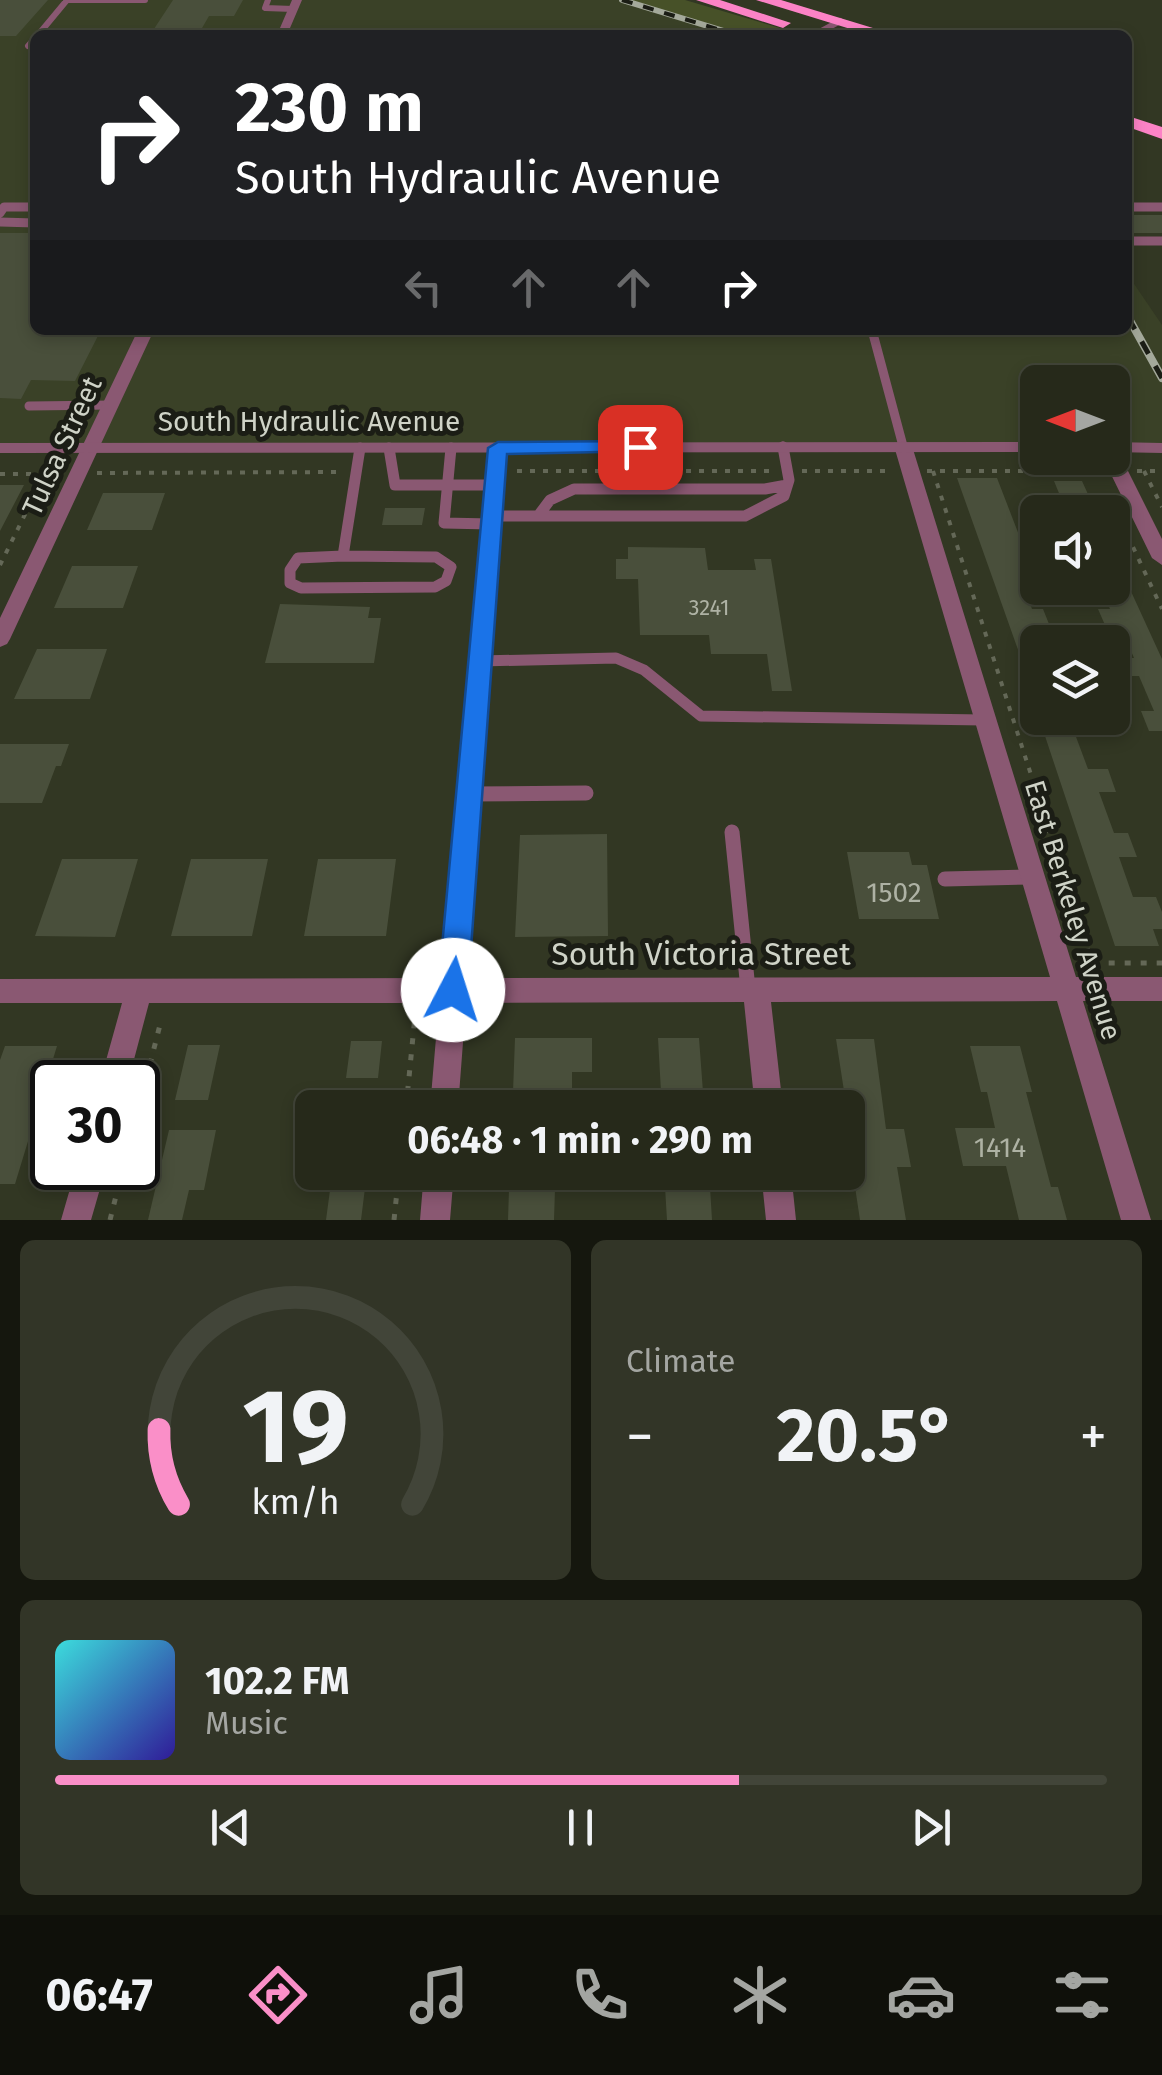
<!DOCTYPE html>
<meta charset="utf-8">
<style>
body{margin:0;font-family:"Fira Sans",sans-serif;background:#323527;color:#f1f3f6;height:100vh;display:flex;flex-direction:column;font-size:38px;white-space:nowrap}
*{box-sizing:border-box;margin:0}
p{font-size:32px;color:#a4a6a2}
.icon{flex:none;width:55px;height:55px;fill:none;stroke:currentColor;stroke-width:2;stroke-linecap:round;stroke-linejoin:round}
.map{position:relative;height:1220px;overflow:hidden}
.sheet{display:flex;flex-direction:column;gap:20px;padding:20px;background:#15170e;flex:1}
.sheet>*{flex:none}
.hud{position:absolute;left:30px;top:30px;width:1102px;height:305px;border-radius:15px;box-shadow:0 5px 15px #0003,0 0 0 2px #424539;background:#202124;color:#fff;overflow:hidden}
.needle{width:65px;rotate:270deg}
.fabs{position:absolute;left:1020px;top:365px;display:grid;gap:20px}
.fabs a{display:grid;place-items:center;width:110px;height:110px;border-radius:15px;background:#26291a;box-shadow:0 5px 15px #0003,0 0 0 2px #424539;font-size:50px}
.speed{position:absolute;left:30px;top:1060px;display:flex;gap:20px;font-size:50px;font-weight:700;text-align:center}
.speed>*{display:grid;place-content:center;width:130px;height:130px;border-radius:50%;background:#26291a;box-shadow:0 5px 15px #0003,0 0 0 2px #424539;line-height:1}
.speed .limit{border:5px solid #111;border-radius:15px;background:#fff;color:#111}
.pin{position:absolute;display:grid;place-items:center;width:85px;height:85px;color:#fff;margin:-42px;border-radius:20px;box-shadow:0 5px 15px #0006}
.me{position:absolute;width:110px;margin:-55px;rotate:5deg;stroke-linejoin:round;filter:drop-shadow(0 0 8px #0008)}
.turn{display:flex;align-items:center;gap:35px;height:210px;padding:0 40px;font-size:45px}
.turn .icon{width:130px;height:130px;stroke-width:2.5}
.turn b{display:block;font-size:70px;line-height:85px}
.lanes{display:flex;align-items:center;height:95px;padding:0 40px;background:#0003;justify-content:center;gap:50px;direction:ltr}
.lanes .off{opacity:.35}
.big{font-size:75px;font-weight:700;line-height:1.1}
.sheet .tile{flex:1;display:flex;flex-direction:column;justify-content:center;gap:15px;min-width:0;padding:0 35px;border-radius:15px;background:#323527}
.sheet .dial{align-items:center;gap:0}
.dial svg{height:260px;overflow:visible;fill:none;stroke:#424539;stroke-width:7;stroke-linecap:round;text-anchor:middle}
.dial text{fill:#f1f3f6;stroke:none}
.song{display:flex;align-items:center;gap:30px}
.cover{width:120px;height:120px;border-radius:15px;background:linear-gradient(135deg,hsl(180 70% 55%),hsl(250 70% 35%))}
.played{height:10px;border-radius:5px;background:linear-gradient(90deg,#fa8fc8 65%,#424539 65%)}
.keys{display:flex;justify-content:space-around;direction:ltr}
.heat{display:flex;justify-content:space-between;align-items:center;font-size:55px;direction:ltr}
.sheet .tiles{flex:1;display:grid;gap:20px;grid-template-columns:1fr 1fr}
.tile:last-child{grid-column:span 2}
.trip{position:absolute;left:295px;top:1090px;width:570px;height:100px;border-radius:15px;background:#26291a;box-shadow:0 5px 15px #0003,0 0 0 2px #424539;font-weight:700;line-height:100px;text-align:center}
.dock{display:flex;height:160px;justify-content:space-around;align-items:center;background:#0f100a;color:#a4a6a2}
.dock .icon{width:70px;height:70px}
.dock .selected{color:#fa8fc8}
.dock b{font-size:45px;color:#f1f3f6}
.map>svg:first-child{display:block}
.built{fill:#3a4127}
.green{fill:#475128}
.building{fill:#494f3b}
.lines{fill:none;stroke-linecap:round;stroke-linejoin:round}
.path-far1{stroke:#646857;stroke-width:4;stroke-dasharray:5 8;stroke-linecap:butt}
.path{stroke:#646857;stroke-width:5;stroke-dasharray:6 10;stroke-linecap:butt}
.service-far3{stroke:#8a5872;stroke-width:6}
.service-far2{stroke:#8a5872;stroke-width:9}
.service-far1{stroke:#8a5872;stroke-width:11}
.service{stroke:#8a5872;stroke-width:15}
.minor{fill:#8a5872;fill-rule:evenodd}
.tertiary{fill:#8a5872;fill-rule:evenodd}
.motorway{fill:#fc83c6;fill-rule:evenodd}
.rail-far1-casing{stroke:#a4a99b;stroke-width:6}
.rail-casing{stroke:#a4a99b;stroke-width:8}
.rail-far1{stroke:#1b1d15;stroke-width:4;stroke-dasharray:11;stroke-linecap:butt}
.rail{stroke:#1b1d15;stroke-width:5;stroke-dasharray:14;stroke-linecap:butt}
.route{fill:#1a73e8;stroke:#114b97;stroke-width:2.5}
.labels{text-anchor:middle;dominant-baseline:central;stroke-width:10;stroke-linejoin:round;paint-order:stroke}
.number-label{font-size:22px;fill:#aeb2a4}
.street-label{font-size:28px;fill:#cfd3c7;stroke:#1b1d15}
.near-number-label{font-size:28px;fill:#aeb2a4}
.near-street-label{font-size:32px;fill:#cfd3c7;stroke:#1b1d15}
</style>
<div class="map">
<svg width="1162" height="1220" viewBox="0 0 1162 1220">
<rect width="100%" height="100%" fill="#323723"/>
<path class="built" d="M0,0H651L762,35H35V330H1128V275L1162,325V448H1113L1112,382H1038L1037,448H0Z"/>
<path class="green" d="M628,0H685L804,35H744Z"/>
<path class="building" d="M0,0H48L16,36H0Z
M173,0H243L234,16H209L198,35H150Z
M1128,215H1162V233H1128Z
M0,233H35V330H101L75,381L31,380L21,399L0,398Z
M957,478H997L1036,579H1021L1032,609H1043L1049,624H1034L1038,706Z
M1054,481H1082L1092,503H1063Z
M0,485H24L0,531Z
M103,493H165L152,530H87Z
M385,508H425L422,525H382Z
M628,547L705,548L708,570H756L754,559H771L792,691H772L767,654H711L709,635H640L638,579H616V559H628Z
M1112,550L1162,659V731H1149L1141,711H1154L1139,676H1123L1115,658H1134L1120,625H1105L1098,609H1110L1101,588H1112Z
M72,566H138L123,608H54Z
M280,604L370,607L368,618H381L374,663H265Z
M37,649H107L90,699H14Z
M1039,718H1069L1088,769H1108L1116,792H1099L1114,833H1128L1137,857H1119L1133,897H1156L1162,912V929H1153L1159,946H1115Z
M0,744H69L61,766H56L42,803H0Z
M607,834L608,936L515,937L520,835Z
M847,852H909L912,865H927L939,919H859Z
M62,859H138L115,937L35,936Z
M191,859H268L252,936H171Z
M318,859H396L386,936H304Z
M515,1038H592V1072H572V1092H513Z
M658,1038H699L703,1092H661Z
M836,1039H874L886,1129H904L911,1167H897L906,1220H860L852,1167H848V1091H844Z
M351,1041H382L378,1078H346Z
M188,1045H220L208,1100H175Z
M5,1046H57L15,1184H0V1060Z
M970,1046H1020L1032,1092H1026L1051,1187H1058L1067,1220H1019L1006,1166H963L955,1128H995L987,1092H981Z
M169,1130H216L204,1190H189L182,1220H148Z
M308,1172H367L361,1220H326L330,1190H306Z
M665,1187H710L712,1220H667Z
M509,1189H555L554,1220H508Z"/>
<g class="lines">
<path class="path-far1" d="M517,471H772
M802,471H892
M927,471H1097
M933,471L1034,784
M1137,471H1162
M1144,471L1162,507
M97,473L342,472
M0,474H57
M1111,500L1162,609
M0,565L45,474"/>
<path class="path" d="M1033,781L1092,963H1162
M406,1108L415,1016
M138,1111L161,1021
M110,1220L123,1168
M394,1220L399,1172"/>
<path class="service-far3" d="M66,0H145
M268,0L265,8L293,9
M818,33L840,21
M38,35L67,0
M28,46L35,38"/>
<path class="service-far2" d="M1128,207H1162
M0,213L4,207H35
M0,222L35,223
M1128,241H1162
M872,330L903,446
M29,406L112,405
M783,446L784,450"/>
<path class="service-far1" d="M389,448L395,485H495
M451,448L444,523L491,524
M492,516H745L784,496L789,480L783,447
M538,516L550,500L574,489H765L787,485
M343,556L436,557L451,567L446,581L435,587L301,588L290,583V570L298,558Z
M343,556L360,448
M480,661L616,658L644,670L701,716L984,720"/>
<path class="service" d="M469,794L586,793
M732,832L748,989
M945,879L1032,877"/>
<path class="minor" d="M292,0H302L287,35H277Z
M138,330H154L10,639L7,644L0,647V618Z
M903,441L912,446L1076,977H1162V1001H1083L1151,1220H1121L1057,1001L771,1002L783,1108H755L744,1002L466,1003L458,1108H430L439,1003H149L128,1082H100L122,1003H0V979L442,978L489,448L498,443L507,448L468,978L1050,977L894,446Z
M1112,452L1121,457L1162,539V565L1152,558L1103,458H1112Z
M76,1168H106L91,1220H61Z
M424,1172H454L450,1220H420Z
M761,1172H791L796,1220H766Z"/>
<path class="tertiary" d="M1038,442V452L0,453V443Z
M1112,442L1162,443V453L1112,452Z"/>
<path class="motorway" d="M696,0H720L791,23L783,28Z
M756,0H781L896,35H870Z
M1128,116L1162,127V139L1128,127Z"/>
<defs>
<path id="rail-far1" d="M622,0L737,35"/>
<path id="rail" d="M1128,317L1162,378"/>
</defs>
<use href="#rail-far1" class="rail-far1-casing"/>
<use href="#rail" class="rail-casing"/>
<use href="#rail-far1" class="rail-far1"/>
<use href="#rail" class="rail"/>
</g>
<path class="route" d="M640,441L647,443V451L507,454L468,990L464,999L453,1003L443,999L438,990L488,448L498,442Z"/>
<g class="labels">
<g class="number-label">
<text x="709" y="607">3241</text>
</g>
<g class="street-label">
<text x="309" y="421">South Hydraulic Avenue</text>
<text transform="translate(62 446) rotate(-65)">Tulsa Street</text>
<text transform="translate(1073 910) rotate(73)">East Berkeley Avenue</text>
</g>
<g class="near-number-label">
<text x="894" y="892">1502</text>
<text x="1000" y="1147">1414</text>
</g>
<g class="near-street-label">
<text x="701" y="954">South Victoria Street</text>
</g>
</g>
</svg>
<div class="fabs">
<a><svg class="needle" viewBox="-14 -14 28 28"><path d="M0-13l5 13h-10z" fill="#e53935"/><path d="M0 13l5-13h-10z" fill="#a4a6a2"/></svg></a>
<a><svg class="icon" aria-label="sound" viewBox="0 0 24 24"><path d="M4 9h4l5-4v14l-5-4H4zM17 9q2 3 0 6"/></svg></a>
<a><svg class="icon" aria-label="layers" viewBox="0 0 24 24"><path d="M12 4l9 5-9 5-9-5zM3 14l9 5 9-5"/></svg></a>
</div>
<div class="speed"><div class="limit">30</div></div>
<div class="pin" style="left:640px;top:447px;background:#d93025"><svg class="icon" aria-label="arrive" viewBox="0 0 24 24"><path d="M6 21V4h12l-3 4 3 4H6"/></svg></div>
<svg class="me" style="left:453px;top:990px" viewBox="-20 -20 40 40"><circle r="19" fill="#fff"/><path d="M0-13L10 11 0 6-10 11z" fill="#1a73e8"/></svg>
<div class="trip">06:48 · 1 min · 290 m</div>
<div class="hud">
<div class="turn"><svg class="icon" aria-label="right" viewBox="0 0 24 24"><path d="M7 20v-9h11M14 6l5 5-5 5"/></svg><div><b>230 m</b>South Hydraulic Avenue</div></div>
<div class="lanes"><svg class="icon off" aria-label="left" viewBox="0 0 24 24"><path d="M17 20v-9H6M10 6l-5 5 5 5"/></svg><svg class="icon off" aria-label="ahead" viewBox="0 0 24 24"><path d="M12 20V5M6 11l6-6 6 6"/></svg><svg class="icon off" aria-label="ahead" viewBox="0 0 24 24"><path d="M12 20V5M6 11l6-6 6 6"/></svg><svg class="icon" aria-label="right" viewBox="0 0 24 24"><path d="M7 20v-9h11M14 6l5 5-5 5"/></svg></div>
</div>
</div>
<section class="sheet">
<div class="tiles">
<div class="tile dial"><svg viewBox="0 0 100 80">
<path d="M14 69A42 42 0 1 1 86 69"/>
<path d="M14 69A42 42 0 0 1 8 46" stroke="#fa8fc8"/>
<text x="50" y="56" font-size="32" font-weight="700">19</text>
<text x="50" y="72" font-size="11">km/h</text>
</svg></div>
<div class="tile"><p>Climate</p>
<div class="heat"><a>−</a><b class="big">20.5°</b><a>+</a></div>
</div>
<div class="tile">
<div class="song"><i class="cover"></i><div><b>102.2 FM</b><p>Music</p></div></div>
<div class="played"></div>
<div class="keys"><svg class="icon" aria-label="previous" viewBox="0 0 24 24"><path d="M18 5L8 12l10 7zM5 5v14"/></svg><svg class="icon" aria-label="pause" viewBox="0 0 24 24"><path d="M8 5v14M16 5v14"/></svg><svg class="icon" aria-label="next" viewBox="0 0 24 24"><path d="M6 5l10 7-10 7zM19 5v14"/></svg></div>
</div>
</div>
</section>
<nav class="dock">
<b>06:47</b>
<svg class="icon selected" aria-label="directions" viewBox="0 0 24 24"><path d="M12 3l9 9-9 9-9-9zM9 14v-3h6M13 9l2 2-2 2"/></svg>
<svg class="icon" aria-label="music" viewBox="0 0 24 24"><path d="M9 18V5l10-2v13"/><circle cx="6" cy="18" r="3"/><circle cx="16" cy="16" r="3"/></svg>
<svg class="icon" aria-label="phone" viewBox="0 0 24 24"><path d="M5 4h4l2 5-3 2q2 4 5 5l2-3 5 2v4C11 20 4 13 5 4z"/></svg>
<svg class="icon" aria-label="climate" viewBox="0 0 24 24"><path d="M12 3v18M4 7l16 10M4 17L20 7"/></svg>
<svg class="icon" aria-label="car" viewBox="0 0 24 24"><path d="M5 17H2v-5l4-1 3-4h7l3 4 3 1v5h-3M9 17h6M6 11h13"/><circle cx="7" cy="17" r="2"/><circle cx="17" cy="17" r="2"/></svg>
<svg class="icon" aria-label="filters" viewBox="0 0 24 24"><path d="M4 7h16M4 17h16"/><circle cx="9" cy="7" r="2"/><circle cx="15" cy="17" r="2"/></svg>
</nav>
